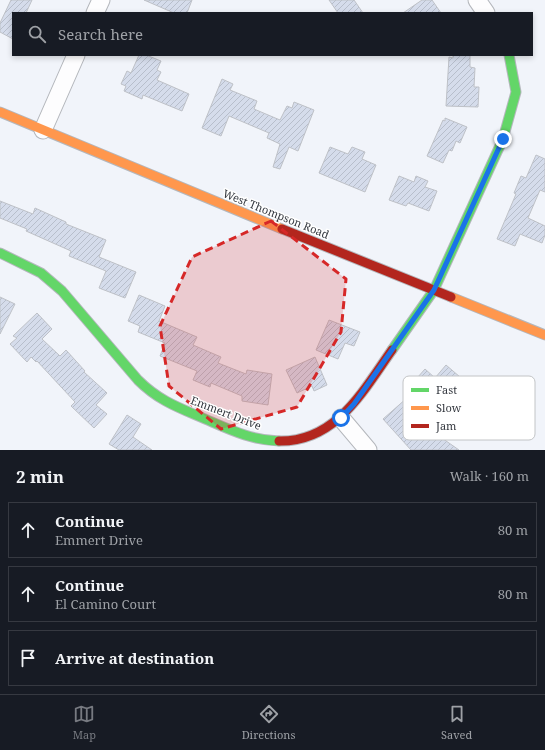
<!DOCTYPE html>
<html lang="en">
<head>
<meta charset="utf-8">
<style>
  :root { --surface:#171b24; --page:#20242c; --text:#f1f3f6; --muted:#9ea1a6; --line:#363941; --accent:#777a81 }
  body { margin:0; font-family:"Noto Serif",serif; background:var(--page); color:var(--text) }
  .stop { position:absolute; width:12px; height:12px; margin:-9px; border:3px solid #1a73e8; border-radius:50%; background:#fff }
  .stop.end { background:#1a73e8; border-color:#fff; box-shadow:0 1px 4px #0008 }
  .list { margin:0; padding:0; list-style:none }
  h2 { display:flex; justify-content:space-between; align-items:center; height:52px; margin:0; padding:0 16px; font-size:17px }
  h2 small { font-size:13px; font-weight:400; color:var(--muted) }
  .list li { display:grid; grid-template-columns:26px 1fr auto; gap:12px; align-items:center; box-sizing:border-box; height:56px; margin:0 8px 8px; padding:0 8px; border:1px solid var(--line); border-radius:0px }
  .list b { display:block; font-size:15px; white-space:nowrap }
  .list p { margin:0; font-size:13px; white-space:nowrap; color:var(--muted) }
  .list em { font-size:13px; font-style:normal; color:var(--muted) }
  .icon { flex:none; width:22px; height:22px; fill:none; stroke:currentColor; stroke-width:2; stroke-linecap:round; stroke-linejoin:round }
  .map { position:relative; flex:none; width:545px; height:450px; overflow:hidden }
  .search { position:absolute; background:var(--surface); box-shadow:0 2px 6px #0003; left:12px; right:12px; top:12px; height:44px; display:flex; align-items:center; gap:10px; box-sizing:border-box; padding:0 14px; border-radius:0px; color:var(--muted); font-size:15px }
  .sheet { height:244px; background:var(--surface) }
  nav { display:flex; justify-content:space-around; align-items:center; box-sizing:border-box; height:56px; border-top:1px solid var(--line); background:var(--surface); font-size:11px; color:var(--muted) }
  nav a { display:grid; justify-items:center; gap:2px }
  nav .on { color:var(--accent) }
  .map>svg:first-child { display:block }
  .building { fill:url(#building-hatch); stroke:#bec1c7 }
  .lines { fill:none; stroke-linecap:round; stroke-linejoin:round }
  .street-casing { stroke:#b4b7bc; stroke-width:19 }
  .fast-casing { stroke:#b4b7bc; stroke-width:11 }
  .slow-casing { stroke:#b4b7bc; stroke-width:11 }
  .jam-casing { stroke:#b4b7bc; stroke-width:11 }
  .street { stroke:#fdfdfe; stroke-width:17 }
  .fast { stroke:#63d668; stroke-width:9 }
  .slow { stroke:#ff974d; stroke-width:9 }
  .jam { stroke:#b3261e; stroke-width:9 }
  .route { stroke:#1a73e8; stroke-width:5 }
  .marked { fill:#d62828; fill-opacity:0.2; stroke:#d62828; stroke-width:3; stroke-dasharray:8 5; stroke-linejoin:round }
  .labels { text-anchor:middle; stroke-width:3; stroke-linejoin:round; paint-order:stroke }
  .street-label { font-size:11px; fill:#353940; stroke:#fff }
  .key { fill:#fff; stroke:#c2c4c6; stroke-width:1 }
  .key-label { font-size:11px; fill:#353940 }
</style>
</head>
<body>
<div class="map">
<svg width="545" height="450" viewBox="0 0 545 450">
  <defs>
    <pattern id="building-hatch" width="6" height="6" patternUnits="userSpaceOnUse"><rect width="6" height="6" fill="#d5dceb"/><path d="M-1 1l2-2M0 6l6-6M5 7l2-2" fill="none" stroke="#b7becb"/></pattern>
  </defs>
  <rect width="100%" height="100%" fill="#f1f4fa"/>
  <path class="building" d="M11 0H32L26 13H13V39L0 32V23Z
    M144 0H192L187 13H174Z
    M329 0H354L363 13H338Z
    M422 0H432L441 13H403Z
    M139 55H146L161 61 157 70 161 72 157 80 189 94 182 111 143 95 142 99 124 91 126 86 121 84 127 71 131 73Z
    M453 55H470V67L475 68 474 87H479L478 107 446 106 449 57 453 58Z
    M222 79 233 84 230 90 257 101 254 109 280 120 287 106 292 108 294 102 314 110 298 151 289 147 280 169 273 167 280 144 267 138 269 133 229 116 221 136 202 128Z
    M445 118 467 127 460 143 456 141 452 151 449 150 443 163 427 156 443 120 445 121Z
    M330 147 348 154 352 147 365 152 362 159 376 165 365 192 319 173Z
    M536 155 545 159V192L540 190 528 218 545 226V235L542 243 520 234 515 246 497 239 516 194 514 193 521 176 526 178Z
    M399 176 414 182 416 176 428 181 425 187 437 191 429 211 408 203 406 206 389 200Z
    M0 201 33 214 35 208 66 222V224L106 240 99 257 136 272 125 298 99 288 106 271 69 256 71 251 26 231 27 229 0 218Z
    M139 295 165 306 159 321 197 337 193 345 221 357 218 363 246 374 247 370 272 374 268 405 242 401V396L211 383 210 387 193 380 197 371 160 356 165 343 138 332 140 326 128 321Z
    M0 297 15 304 0 334Z
    M37 313 52 329 42 339 60 356 66 350 85 371 84 372 107 393 96 405 107 414 94 428 71 406 75 402 37 361 36 362 31 357 27 362 10 344 17 338 13 336Z
    M329 320 360 332 354 346 345 343 338 359 316 350Z
    M315 357 327 385 314 391 312 386 297 393 286 370Z
    M446 365 460 377 440 401 417 382V378L425 369 435 378Z
    M407 398 424 417 419 422 459 450H411L383 419Z
    M127 415 141 424 133 437 152 450H119L109 444Z"/>
  <g class="lines">
    <defs>
      <path id="street" d="M477 0 486 13
        M95 13 101 0
        M43 130 76 55
        M341 418 368 450"/>
      <path id="fast" d="M0 253 41 273 62 291 138 380C161 403 183 409 212 422 235 432 253 440 279 441
        M392 350 434 290 503 139 516 92 509 55"/>
      <path id="slow" d="M0 112 282 229
        M451 297 545 335"/>
      <path id="jam" d="M282 229 451 297
        M279 441C336 442 363 391 392 350"/>
    </defs>
    <use href="#street" class="street-casing"/>
    <use href="#fast" class="fast-casing"/>
    <use href="#slow" class="slow-casing"/>
    <use href="#jam" class="jam-casing"/>
    <use href="#street" class="street"/>
    <use href="#fast" class="fast"/>
    <use href="#slow" class="slow"/>
    <use href="#jam" class="jam"/>
  </g>
  <g class="lines">
    <path class="route" d="M341 418 354 404 434 290 503 139"/>
  </g>
  <path class="marked" d="M271 221 346 279 341 332 297 407 221 429 169 386 160 326 192 257Z"/>
  <g class="labels">
    <g class="street-label">
      <text transform="translate(276 214) rotate(22)" y="4">West Thompson Road</text>
      <text transform="translate(226 413) rotate(21)" y="4">Emmert Drive</text>
    </g>
  </g>
  <rect x="403" y="376" width="132" height="64" rx="6" class="key"/>
  <rect x="411" y="388" width="18" height="4" fill="#63d668"/>
  <rect x="411" y="406" width="18" height="4" fill="#ff974d"/>
  <rect x="411" y="424" width="18" height="4" fill="#b3261e"/>
  <g class="key-label">
    <text x="436" y="394">Fast</text>
    <text x="436" y="412">Slow</text>
    <text x="436" y="430">Jam</text>
  </g>
</svg>
<div class="stop" style="left:341px;top:418px"></div>
<div class="stop end" style="left:503px;top:139px"></div>
<div class="search"><svg class="icon" aria-label="search" viewBox="0 0 24 24"><circle cx="10" cy="10" r="6"/><path d="M15 15l6 6"/></svg>Search here</div>
</div>
<section class="sheet">
<h2>2 min<small>Walk · 160 m</small></h2>
<ul class="list">
<li><svg class="icon" aria-label="ahead" viewBox="0 0 24 24"><path d="M12 20V5M6 11l6-6 6 6"/></svg><div><b>Continue</b><p>Emmert Drive</p></div><em>80 m</em></li>
<li><svg class="icon" aria-label="ahead" viewBox="0 0 24 24"><path d="M12 20V5M6 11l6-6 6 6"/></svg><div><b>Continue</b><p>El Camino Court</p></div><em>80 m</em></li>
<li><svg class="icon" aria-label="arrive" viewBox="0 0 24 24"><path d="M6 21V4h12l-3 4 3 4H6"/></svg><div><b>Arrive at destination</b></div></li>
</ul>
</section>
<nav>
<a class="on"><svg class="icon" aria-label="map" viewBox="0 0 24 24"><path d="M3 6l6-2 6 2 6-2v14l-6 2-6-2-6 2zM9 4v14M15 6v14"/></svg>Map</a>
<a><svg class="icon" aria-label="directions" viewBox="0 0 24 24"><path d="M12 3l9 9-9 9-9-9zM9 14v-3h6M13 9l2 2-2 2"/></svg>Directions</a>
<a><svg class="icon" aria-label="saved" viewBox="0 0 24 24"><path d="M7 4h10v16l-5-4-5 4z"/></svg>Saved</a>
</nav>
</body>
</html>
